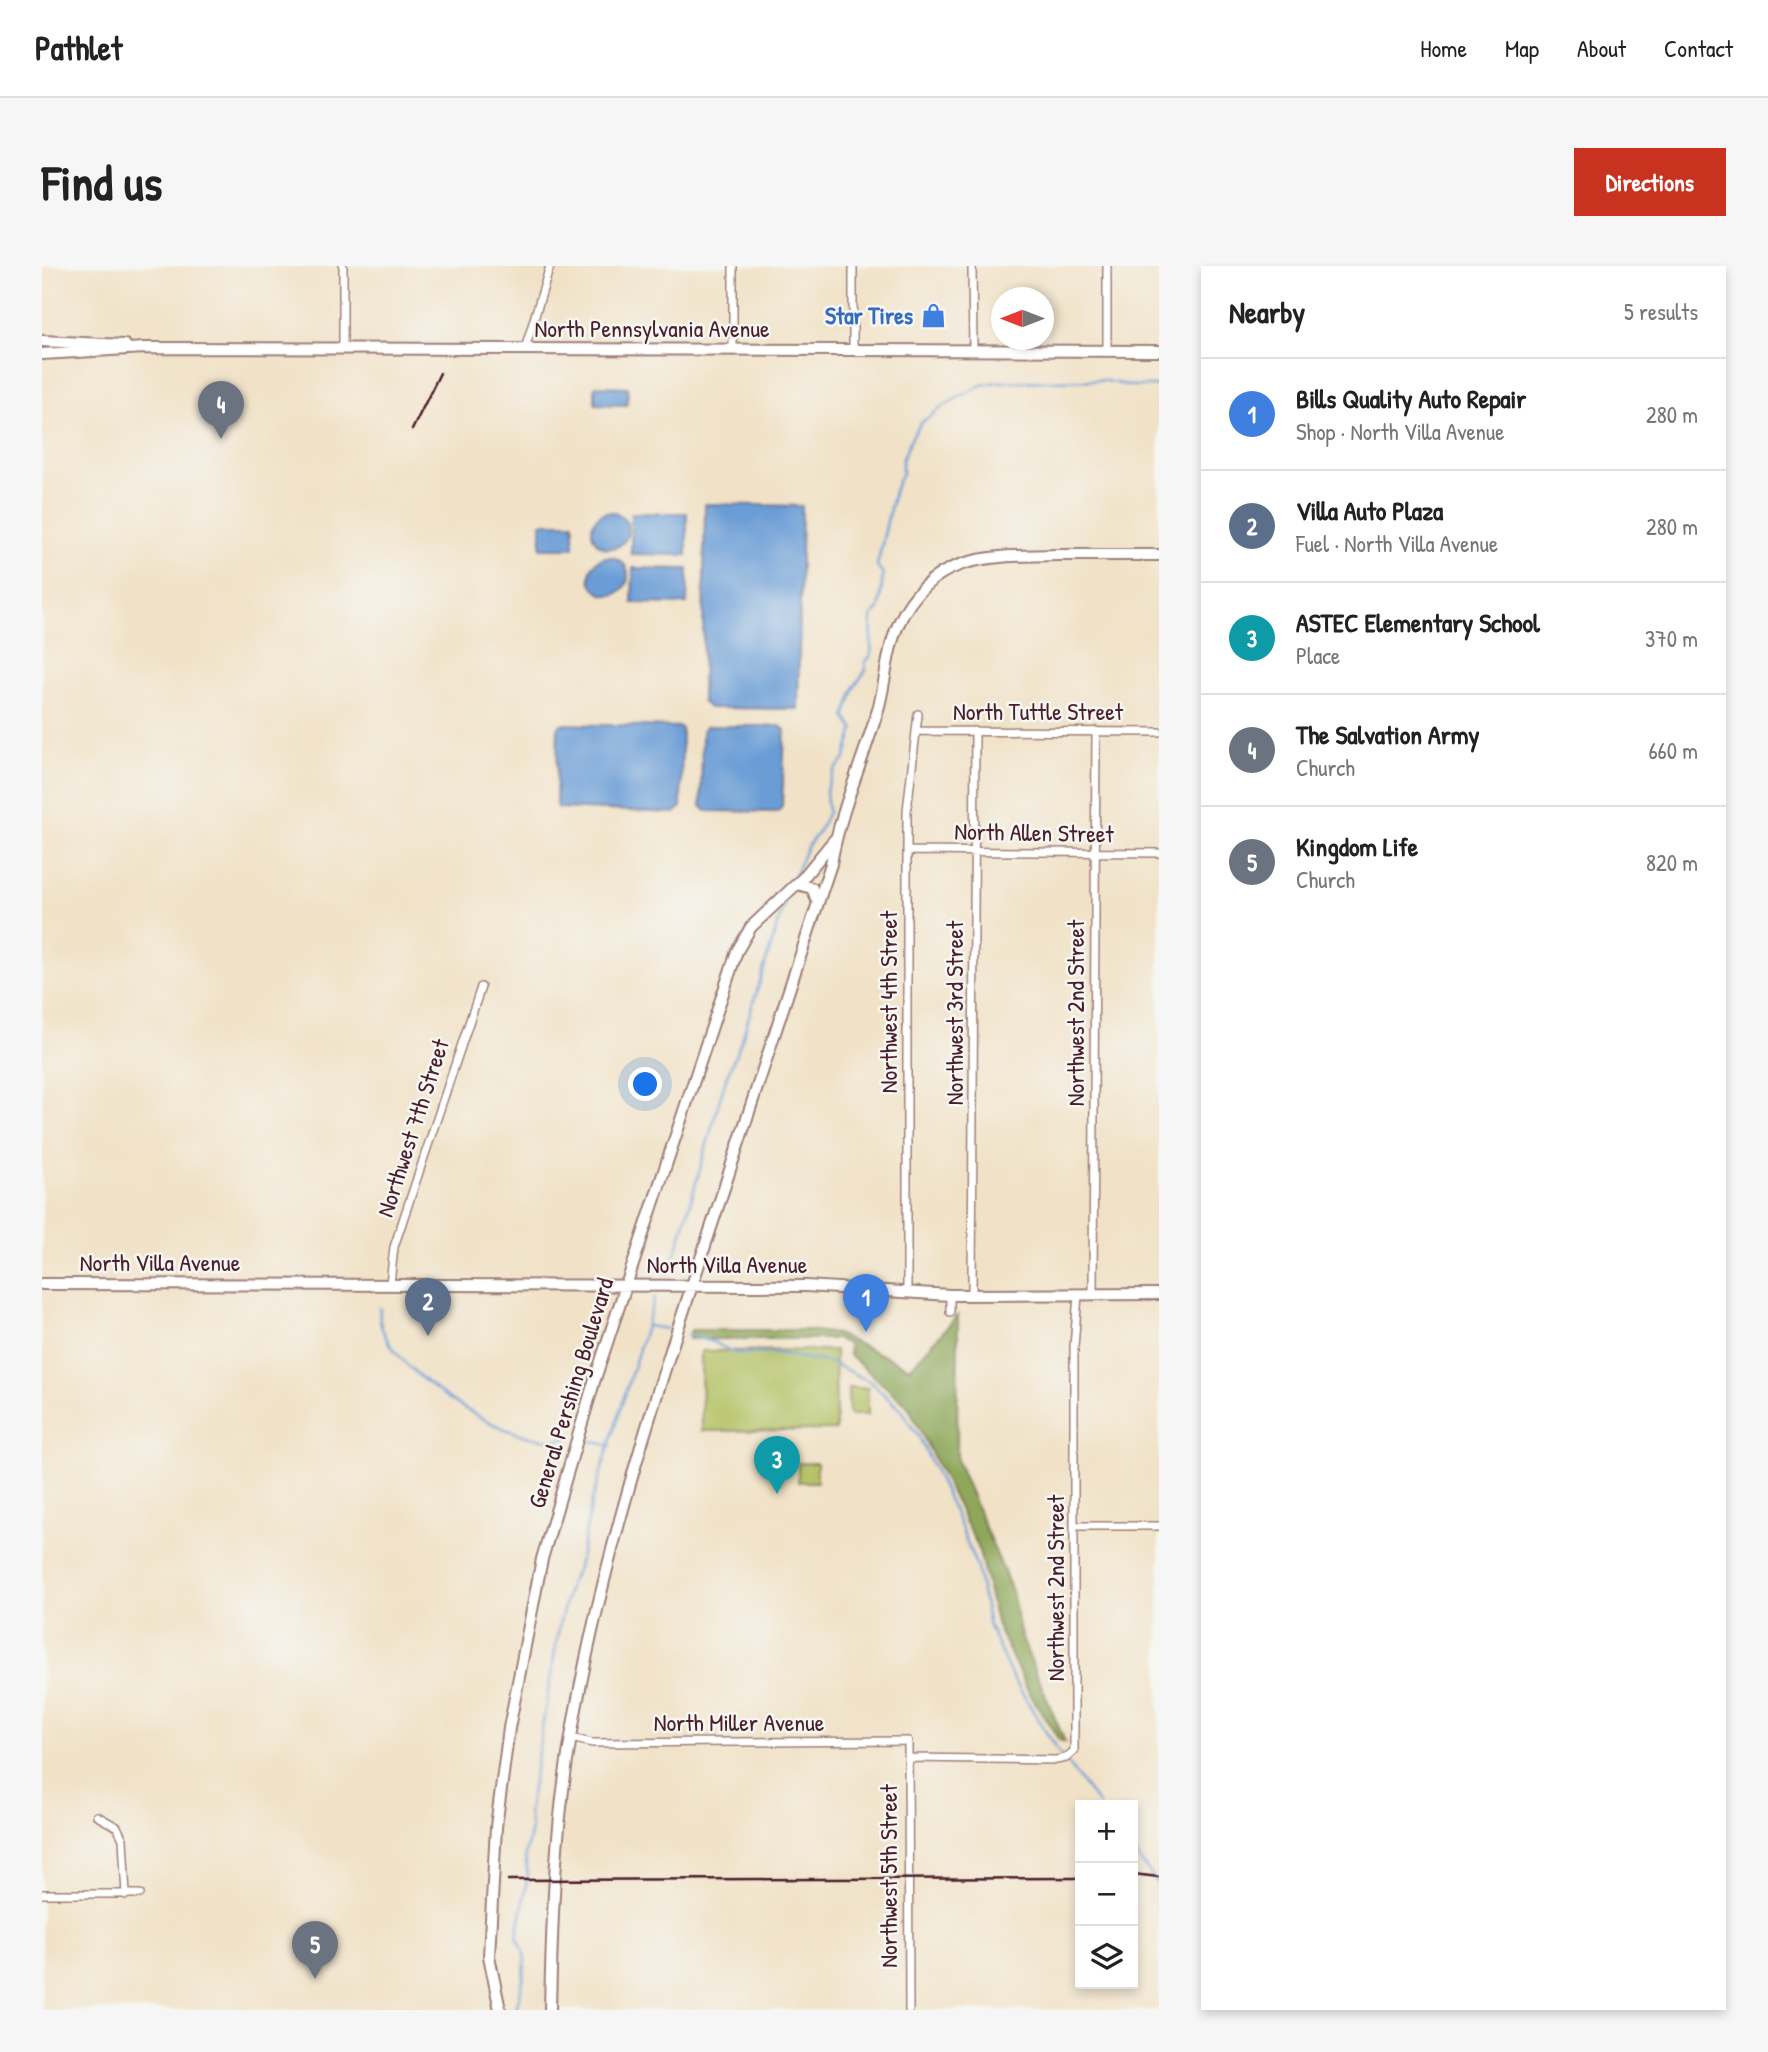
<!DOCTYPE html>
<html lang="en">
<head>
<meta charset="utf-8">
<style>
  :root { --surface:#fff; --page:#f6f6f6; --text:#222; --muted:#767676; --line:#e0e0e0; --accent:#c8321e }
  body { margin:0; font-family:"Patrick Hand",sans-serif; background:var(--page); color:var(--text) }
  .controls { position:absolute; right:21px; bottom:21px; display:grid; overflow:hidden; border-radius:0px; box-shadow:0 4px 10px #0003 }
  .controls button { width:63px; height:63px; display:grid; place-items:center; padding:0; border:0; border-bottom:2px solid var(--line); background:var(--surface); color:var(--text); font:35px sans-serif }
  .compass { position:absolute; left:949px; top:21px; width:63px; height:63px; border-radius:50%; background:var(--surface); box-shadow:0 4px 10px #0003; rotate:270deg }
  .you { position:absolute; left:604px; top:819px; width:24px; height:24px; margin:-18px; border:5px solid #fff; border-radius:50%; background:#1a73e8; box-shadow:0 0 0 10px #1a73e833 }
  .badge { display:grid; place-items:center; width:46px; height:46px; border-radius:50%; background:var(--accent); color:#fff; font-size:23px; font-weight:700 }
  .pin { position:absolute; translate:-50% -58px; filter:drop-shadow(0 2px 4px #0008) }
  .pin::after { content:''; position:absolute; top:37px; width:24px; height:21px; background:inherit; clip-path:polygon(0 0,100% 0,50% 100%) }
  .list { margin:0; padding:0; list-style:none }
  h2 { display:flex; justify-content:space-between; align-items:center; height:91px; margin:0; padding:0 28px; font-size:30px }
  h2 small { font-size:23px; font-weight:400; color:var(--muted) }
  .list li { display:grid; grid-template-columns:46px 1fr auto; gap:21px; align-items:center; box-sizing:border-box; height:112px; padding:0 28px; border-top:2px solid var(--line) }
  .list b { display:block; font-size:26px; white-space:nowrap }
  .list p { margin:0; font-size:23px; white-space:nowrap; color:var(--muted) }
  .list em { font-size:23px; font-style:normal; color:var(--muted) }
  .icon { flex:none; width:38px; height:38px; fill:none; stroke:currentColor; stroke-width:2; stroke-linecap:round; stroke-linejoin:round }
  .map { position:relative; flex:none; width:1117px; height:1744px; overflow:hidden; border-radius:0px }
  header { display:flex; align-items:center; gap:42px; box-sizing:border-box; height:98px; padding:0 35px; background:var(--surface); border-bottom:2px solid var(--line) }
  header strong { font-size:33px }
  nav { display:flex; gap:38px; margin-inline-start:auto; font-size:24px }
  .intro { display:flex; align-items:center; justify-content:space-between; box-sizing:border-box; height:168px; padding:0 42px }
  h1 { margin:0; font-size:49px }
  .button { padding:18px 32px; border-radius:0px; background:var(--accent); color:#fff; font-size:24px; font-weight:700 }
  main { display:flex; gap:42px; padding:0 42px }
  aside { flex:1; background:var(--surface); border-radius:0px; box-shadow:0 4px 10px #0003 }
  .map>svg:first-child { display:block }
  .green { fill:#b3c164; stroke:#7e7048; stroke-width:2 }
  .forest { fill:#8ea75a; stroke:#6c6342; stroke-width:2 }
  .water { fill:#6b9dd6; stroke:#5a5e80; stroke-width:2 }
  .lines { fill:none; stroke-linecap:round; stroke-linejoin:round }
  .stream { stroke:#6b9dd6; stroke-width:2.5 }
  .street-casing { stroke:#9e8079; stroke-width:10 }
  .secondary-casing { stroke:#9e8079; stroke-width:14 }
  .street { stroke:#fff; stroke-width:7 }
  .secondary { stroke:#fff; stroke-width:10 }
  .rail { stroke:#4a1f2b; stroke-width:2.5 }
  .labels { text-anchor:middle; stroke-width:5; stroke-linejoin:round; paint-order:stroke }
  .shop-label { font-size:24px; font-weight:bold; fill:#366cbe; stroke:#f6f6f2; text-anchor:end }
  .street-label { font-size:24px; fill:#4a1f2b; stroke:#f6f6f2 }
</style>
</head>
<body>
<header>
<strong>Pathlet</strong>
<nav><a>Home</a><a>Map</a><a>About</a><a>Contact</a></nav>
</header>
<div class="intro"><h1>Find us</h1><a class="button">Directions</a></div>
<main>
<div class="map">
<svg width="1117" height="1744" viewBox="0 0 1117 1744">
  <rect width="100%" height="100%" fill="#f6f6f2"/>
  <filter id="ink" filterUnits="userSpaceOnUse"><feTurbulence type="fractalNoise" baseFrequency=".0143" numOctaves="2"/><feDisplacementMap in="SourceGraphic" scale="14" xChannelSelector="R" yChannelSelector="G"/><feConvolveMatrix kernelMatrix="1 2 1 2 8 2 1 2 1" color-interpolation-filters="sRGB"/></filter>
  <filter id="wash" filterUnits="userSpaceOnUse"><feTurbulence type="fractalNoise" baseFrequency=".00686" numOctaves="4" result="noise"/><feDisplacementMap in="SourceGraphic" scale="28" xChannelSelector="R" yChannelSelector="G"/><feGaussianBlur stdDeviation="1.57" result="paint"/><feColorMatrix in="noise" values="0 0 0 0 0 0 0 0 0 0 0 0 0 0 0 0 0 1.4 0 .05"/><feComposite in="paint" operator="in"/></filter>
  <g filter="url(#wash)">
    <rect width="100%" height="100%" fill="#f1e2c7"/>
    <path class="green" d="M793 1084 794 1164 660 1165 659 1085Z
      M806 1122H826V1149H807Z
      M756 1197H775V1216H756Z"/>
    <path class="forest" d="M916 1049 915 1195 970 1325 979 1371 1023 1476 1017 1474 985 1423 955 1360 936 1281 866 1140 807 1089 806 1078 795 1073H647L649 1064H764L795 1068 868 1102Z"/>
    <path class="water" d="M553 120 586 121 585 139 553 138Z
      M663 238 760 240 756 443 667 442 660 435Z
      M550 264a18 18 0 1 1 36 0a18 18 0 1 1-36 0Z
      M589 247H645V289L589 288Z
      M499 257H532V282H499Z
      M548 310a19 19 0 1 1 38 0a19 19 0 1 1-38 0Z
      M591 302 646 303 645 338 590 337Z
      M519 458 638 461 640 463 639 541 633 547 517 542 514 538 516 463Z
      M664 460H738L743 464 740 541 735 546 664 545 659 540 660 465Z"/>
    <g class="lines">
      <path class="stream" d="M750 615 765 581 777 565 786 546 784 524 793 504 803 493 812 463 803 451 813 420 824 404 823 396 829 390 830 350 837 343 841 309 835 300 852 225 860 207V194L871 169 879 157 906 137 940 119 954 116 1059 114 1089 120H1117
        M625 1008 636 980 684 812 700 773 743 635
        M338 1042C338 1047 337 1054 339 1059 352 1109 478 1190 528 1171
        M606 1060 625 1063
        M645 1069 672 1076 692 1087 739 1088 790 1097 829 1116 859 1144 877 1171 917 1256 935 1302 947 1360 969 1409 1015 1484 1057 1539
        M543 1173 569 1180
        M1091 1585 1117 1619
        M474 1743C480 1720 490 1692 475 1671L486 1609 483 1590 489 1563 486 1546 518 1356 528 1317 536 1302 550 1235 613 1031"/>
    </g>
  </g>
  <g filter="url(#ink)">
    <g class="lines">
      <defs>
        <path id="street" d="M301 0V82
          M811 0V84
          M930 0 931 85
          M1065 0V85
          M483 83 508 0
          M691 84V0
          M876 465 1117 466
          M866 585 1117 587
          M348 1018 352 981 439 721
          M865 1025V545L876 448
          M930 1029 933 465
          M1051 1029 1054 465
          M908 1046V1029
          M1034 1260H1117
          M529 1472 550 1477 866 1475 867 1744
          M866 1492 1014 1494 1024 1492 1032 1485V1081L1036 1029
          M55 1550 75 1561 81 1573 84 1629
          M0 1628H98"/>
        <path id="secondary" d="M0 75 83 79
          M0 88 103 82 1117 85
          M755 618 770 622 776 637
          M0 1018 764 1020 908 1029 1117 1028
          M458 1744 447 1690 454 1561 467 1462 500 1293 552 1116 695 685 709 661 761 612 792 574
          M508 1744C510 1652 513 1561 529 1471 558 1300 611 1136 666 971 707 847 747 722 789 598 798 544 822 493 837 440 844 413 845 383 857 357 889 287 949 290 1016 289 1049 289 1083 289 1117 289"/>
      </defs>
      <use href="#street" class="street-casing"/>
      <use href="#secondary" class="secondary-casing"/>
      <use href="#street" class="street"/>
      <use href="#secondary" class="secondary"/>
      <path class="rail" d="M370 164 398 107
        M1091 1608 1117 1611
        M466 1614 1038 1612"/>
    </g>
  </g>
  <defs>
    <symbol id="shop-bare" viewBox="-9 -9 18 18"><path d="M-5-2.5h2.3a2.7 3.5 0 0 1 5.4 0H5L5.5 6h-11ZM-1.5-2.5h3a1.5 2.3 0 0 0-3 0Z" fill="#3f7fe0" stroke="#f6f6f2" stroke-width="2.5" paint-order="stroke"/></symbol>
  </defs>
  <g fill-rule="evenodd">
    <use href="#shop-bare" x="874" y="32" width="35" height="35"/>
  </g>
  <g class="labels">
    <g class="shop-label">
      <text x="871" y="58">Star Tires</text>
    </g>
    <g class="street-label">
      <text x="610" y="71">North Pennsylvania Avenue</text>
      <text x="996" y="454">North Tuttle Street</text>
      <text transform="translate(992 567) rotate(1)" y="8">North Allen Street</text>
      <text transform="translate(847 736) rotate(-90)" y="8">Northwest 4th Street</text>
      <text transform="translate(913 747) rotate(-90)" y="8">Northwest 3rd Street</text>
      <text transform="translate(1034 747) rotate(-90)" y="8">Northwest 2nd Street</text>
      <text transform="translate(371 862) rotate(-72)" y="8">Northwest 7th Street</text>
      <text x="118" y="1005">North Villa Avenue</text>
      <text x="685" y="1007">North Villa Avenue</text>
      <text transform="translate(529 1127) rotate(-73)" y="8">General Pershing Boulevard</text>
      <text transform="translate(1014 1322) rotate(-90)" y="8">Northwest 2nd Street</text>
      <text x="697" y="1465">North Miller Avenue</text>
      <text transform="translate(847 1610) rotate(-90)" y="8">Northwest 5th Street</text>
    </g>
  </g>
</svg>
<div class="controls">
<button>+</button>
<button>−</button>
<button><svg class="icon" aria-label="layers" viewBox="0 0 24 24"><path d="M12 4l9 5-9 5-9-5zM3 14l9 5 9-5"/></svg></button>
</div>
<svg class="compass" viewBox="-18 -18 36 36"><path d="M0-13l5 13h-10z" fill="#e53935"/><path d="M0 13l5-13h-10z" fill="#767676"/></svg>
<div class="you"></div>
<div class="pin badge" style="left:824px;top:1066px;background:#3f7fe0">1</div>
<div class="pin badge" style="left:386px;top:1070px;background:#5c6f8a">2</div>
<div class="pin badge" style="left:735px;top:1228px;background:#0f9aa8">3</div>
<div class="pin badge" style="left:179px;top:173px;background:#6b7280">4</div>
<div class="pin badge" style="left:273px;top:1713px;background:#6b7280">5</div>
</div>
<aside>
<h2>Nearby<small>5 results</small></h2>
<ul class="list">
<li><span class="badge" style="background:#3f7fe0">1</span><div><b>Bills Quality Auto Repair</b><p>Shop · North Villa Avenue</p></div><em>280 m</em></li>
<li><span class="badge" style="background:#5c6f8a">2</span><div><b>Villa Auto Plaza</b><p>Fuel · North Villa Avenue</p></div><em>280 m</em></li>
<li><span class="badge" style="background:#0f9aa8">3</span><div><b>ASTEC Elementary School</b><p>Place</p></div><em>370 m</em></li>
<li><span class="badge" style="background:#6b7280">4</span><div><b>The Salvation Army</b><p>Church</p></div><em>660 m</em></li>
<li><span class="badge" style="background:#6b7280">5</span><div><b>Kingdom Life</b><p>Church</p></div><em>820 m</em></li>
</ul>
</aside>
</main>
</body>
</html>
